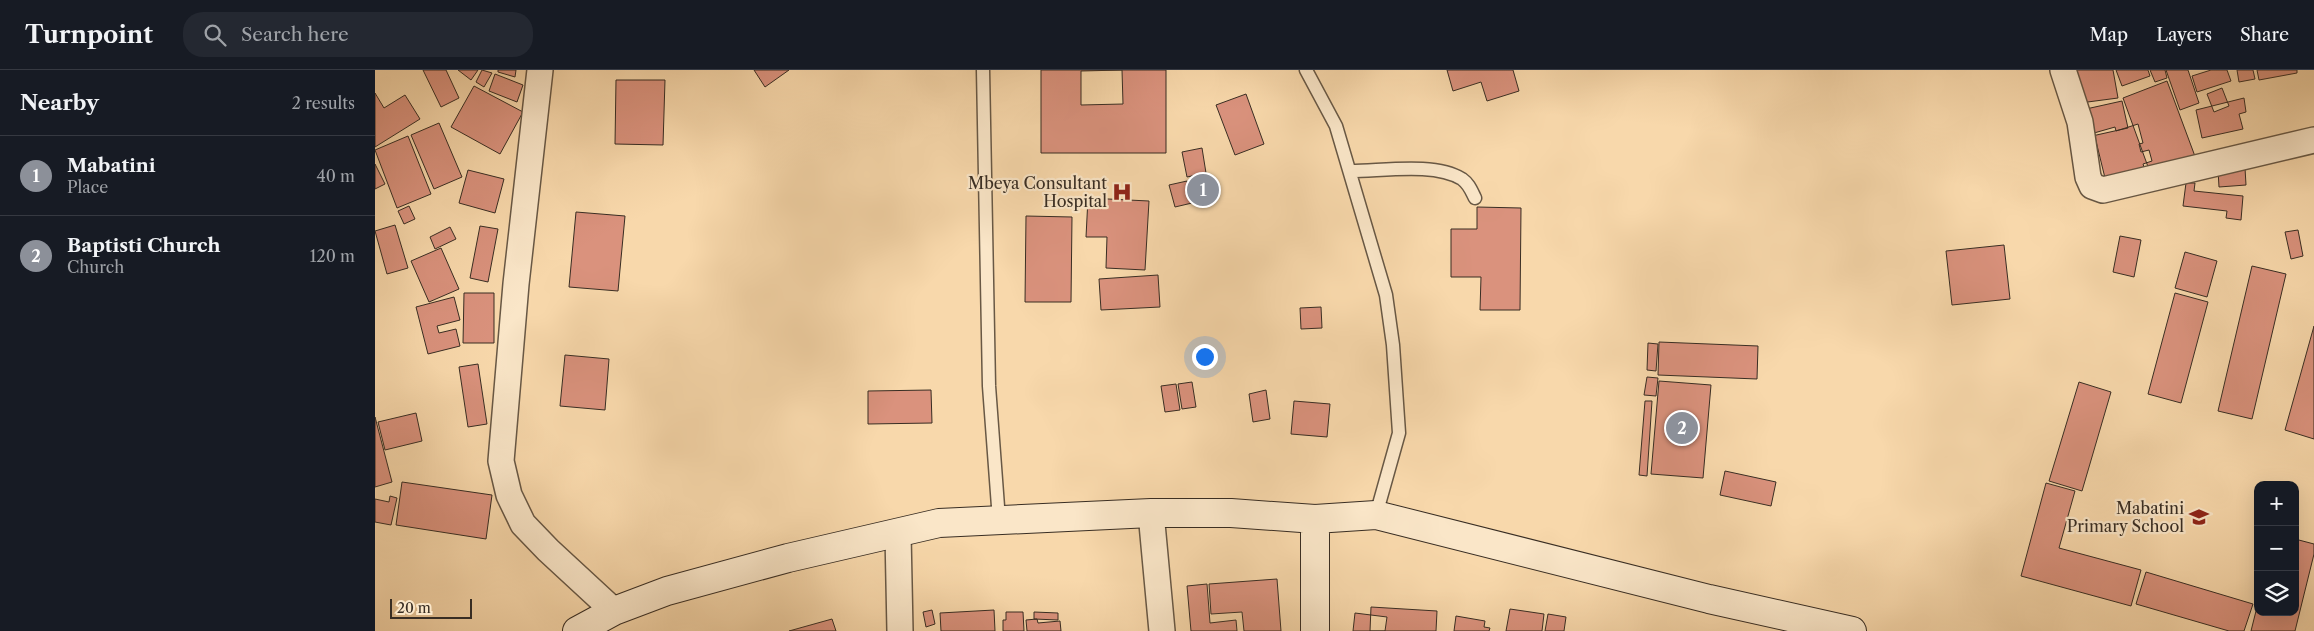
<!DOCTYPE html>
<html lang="en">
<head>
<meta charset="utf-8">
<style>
  :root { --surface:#171b24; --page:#242831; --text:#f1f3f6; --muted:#9ea1a6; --line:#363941; --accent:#8c9099 }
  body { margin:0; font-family:"Libre Caslon Text",serif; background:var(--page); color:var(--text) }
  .controls { position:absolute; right:15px; bottom:15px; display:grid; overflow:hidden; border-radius:10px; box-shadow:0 5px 20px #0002 }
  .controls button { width:45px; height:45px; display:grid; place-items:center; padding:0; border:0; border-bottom:1px solid var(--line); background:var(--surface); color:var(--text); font:25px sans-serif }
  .scale { position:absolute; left:15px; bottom:12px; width:82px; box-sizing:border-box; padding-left:5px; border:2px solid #382d23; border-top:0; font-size:14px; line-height:18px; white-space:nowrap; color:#382d23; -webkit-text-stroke:4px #fae6c8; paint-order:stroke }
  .you { position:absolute; left:829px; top:286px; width:18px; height:18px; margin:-12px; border:4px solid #fff; border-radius:50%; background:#1a73e8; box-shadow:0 0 0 8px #1a73e833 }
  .badge { display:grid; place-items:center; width:32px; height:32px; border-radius:50%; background:var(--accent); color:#fff; font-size:16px; font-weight:700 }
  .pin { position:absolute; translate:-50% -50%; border:2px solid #fff; box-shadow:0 1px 5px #0006 }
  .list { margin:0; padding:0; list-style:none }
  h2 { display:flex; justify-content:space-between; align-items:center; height:65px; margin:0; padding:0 20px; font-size:21px }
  h2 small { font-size:16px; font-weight:400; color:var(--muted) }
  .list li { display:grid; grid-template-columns:32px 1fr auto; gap:15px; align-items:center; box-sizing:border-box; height:80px; padding:0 20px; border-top:1px solid var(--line) }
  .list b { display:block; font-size:19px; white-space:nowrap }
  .list p { margin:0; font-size:16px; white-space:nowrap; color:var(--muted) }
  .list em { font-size:16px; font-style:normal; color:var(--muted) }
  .icon { flex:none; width:28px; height:28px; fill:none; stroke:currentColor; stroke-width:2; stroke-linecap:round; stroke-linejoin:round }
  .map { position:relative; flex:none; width:1939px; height:561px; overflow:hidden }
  header { display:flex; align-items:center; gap:30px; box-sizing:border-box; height:70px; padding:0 25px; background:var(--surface); border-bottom:1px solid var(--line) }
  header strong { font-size:24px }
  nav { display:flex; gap:28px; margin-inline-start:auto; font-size:18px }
  .search { width:350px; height:45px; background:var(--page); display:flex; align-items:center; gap:12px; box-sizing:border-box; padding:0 18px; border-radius:20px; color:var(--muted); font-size:19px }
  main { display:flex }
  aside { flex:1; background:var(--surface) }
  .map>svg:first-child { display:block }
  .building { fill:#da927d; stroke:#382d23; fill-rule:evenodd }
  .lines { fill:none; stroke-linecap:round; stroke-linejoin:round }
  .lane-casing { stroke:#685845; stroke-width:15 }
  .street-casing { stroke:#685845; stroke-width:28 }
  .secondary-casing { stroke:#382d23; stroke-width:30 }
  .lane { stroke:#fae6c8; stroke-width:12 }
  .street { stroke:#fae6c8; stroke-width:25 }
  .secondary { stroke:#fae6c8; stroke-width:28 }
  .labels { text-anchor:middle; stroke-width:4.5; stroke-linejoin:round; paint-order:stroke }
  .poi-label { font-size:16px; fill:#382d23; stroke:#fae6c8; text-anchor:end }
</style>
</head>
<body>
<header>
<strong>Turnpoint</strong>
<div class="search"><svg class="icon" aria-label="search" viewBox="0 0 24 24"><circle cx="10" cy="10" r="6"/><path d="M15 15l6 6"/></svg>Search here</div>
<nav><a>Map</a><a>Layers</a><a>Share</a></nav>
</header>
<main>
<aside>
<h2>Nearby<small>2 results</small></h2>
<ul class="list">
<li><span class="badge">1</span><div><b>Mabatini</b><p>Place</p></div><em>40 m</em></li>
<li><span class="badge">2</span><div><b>Baptisti Church</b><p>Church</p></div><em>120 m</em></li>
</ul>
</aside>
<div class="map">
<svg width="1939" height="561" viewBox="0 0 1939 561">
  <rect width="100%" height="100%" fill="#f8d8ab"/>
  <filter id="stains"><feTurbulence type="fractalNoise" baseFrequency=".004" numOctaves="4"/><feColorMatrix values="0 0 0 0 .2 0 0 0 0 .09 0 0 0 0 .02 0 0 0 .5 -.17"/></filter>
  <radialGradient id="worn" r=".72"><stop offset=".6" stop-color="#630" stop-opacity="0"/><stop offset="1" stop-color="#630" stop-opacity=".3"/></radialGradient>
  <path class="building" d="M48 0H71L84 28 66 37Z
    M83 0H103L96 10Z
    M107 0 117 3 109 17 101 12Z
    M123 0H141L140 7 123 2Z
    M379 0H414L390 17Z
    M666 0H791V83H666ZM747 0 748 34 706 35V1Z
    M1072 0H1138L1144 21 1112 31 1106 12 1078 21Z
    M1699 0H1738L1743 28 1705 33Z
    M1741 0H1773L1775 6 1747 16Z
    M1775 0H1790L1792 8 1780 12Z
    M1791 0H1813L1824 33 1805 40Z
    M1836 0H1852L1856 11 1822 22 1817 6Z
    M1862 0H1878L1880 9 1864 12Z
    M1882 0H1922V3L1884 10Z
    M120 4 148 15 142 32 114 21Z
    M241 10H290L288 75 240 74Z
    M1792 11 1821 89 1776 105 1748 28Z
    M99 16 148 42 125 84 76 57Z
    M1847 18 1854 36 1839 42 1832 24Z
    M0 23 9 38 30 25 45 49 0 77Z
    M871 24 889 74 860 85 841 35Z
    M1869 28 1871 42 1864 44 1868 59 1827 68 1821 40Z
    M1747 31 1753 58 1717 66 1711 39Z
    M64 53 87 107 59 119 36 65Z
    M1763 54 1768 73 1764 74 1766 82 1774 80 1777 91 1768 94 1769 97 1730 108 1719 63 1740 57 1741 61Z
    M33 66 56 124 22 138 0 80Z
    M827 78 831 103 812 107 807 82Z
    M0 94 10 114 0 119Z
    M1870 98 1871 115 1844 117 1843 100Z
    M93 100 129 109 120 143 84 133Z
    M838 109 840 130 817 132 815 111Z
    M812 111 817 133 800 137 794 115Z
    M1811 113H1820L1819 121 1868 126 1866 150 1851 148 1852 141 1808 136Z
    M713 128 774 131 770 200 731 198 732 167H711Z
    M34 136 40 149 29 154 23 141Z
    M1102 137 1146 138 1145 240H1105L1106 207H1076V159H1102Z
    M201 142 250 146 243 221 194 217Z
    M651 146 697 147 696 232H650Z
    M20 155 33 198 12 204 0 161Z
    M105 156 123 159 113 212 95 208Z
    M75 157 81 169 60 179 55 167Z
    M1923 160 1928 186 1916 189 1910 162Z
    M1745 166 1766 170 1759 207 1738 202Z
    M1629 175 1635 229 1577 235 1571 181Z
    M66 178 84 219 54 232 36 191Z
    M1810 182 1842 191 1832 227 1800 218Z
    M1877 196 1911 204 1877 349 1843 341Z
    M783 205 785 237 726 240 724 209Z
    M89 223H119V273H88Z
    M1800 223 1833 232 1806 333 1773 324Z
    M79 227 85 250 62 256 64 263 81 259 85 276 53 284 41 237Z
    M946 237 947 258 926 259 925 238Z
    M1939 256V369L1910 360Z
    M1284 272 1383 276 1382 309 1283 305Z
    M1273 273 1283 274 1281 301 1272 300Z
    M190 285 234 289 230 340 185 336Z
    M103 294 112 354 93 357 84 297Z
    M1272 307 1283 308 1281 326 1269 325Z
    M1284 311 1336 315 1328 408 1276 404Z
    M817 312 821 337 807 339 803 314Z
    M1704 312 1736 322 1707 421 1674 411Z
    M801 314 805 340 790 342 786 316Z
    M556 320 557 353 493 354V321Z
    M891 320 895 349 878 352 874 324Z
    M919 331 955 334 952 367 916 364Z
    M1270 331H1277L1272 406 1264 405Z
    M41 343 47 371 10 380 3 352Z
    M0 347 17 412 0 417Z
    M1350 401 1401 412 1396 436 1345 425Z
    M27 412 117 425 111 469 21 455Z
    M1671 413 1700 421 1684 478 1766 500 1756 536 1646 506Z
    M15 426 22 428 16 455 0 452V429L14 432Z
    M1920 469 1939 474V484L1920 561H1876L1883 533V542H1920Z
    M1771 502 1878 534 1869 561H1854L1761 534Z
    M902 509 906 561H869L867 542 836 544 834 514Z
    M832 514 835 553 861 550 862 561H816L812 516Z
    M996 537 1062 541 1061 561H995Z
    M1135 539 1169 544 1167 561H1131Z
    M557 540 560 554 551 557 548 542Z
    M619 540 620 561H566L565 543Z
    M631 542H648L649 561H628V550H631Z
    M659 542 683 543V550L659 549Z
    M980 543 1012 547 1010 561H978Z
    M1173 544 1191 547 1189 561H1170Z
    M1081 546 1110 551 1109 557 1115 558 1114 561H1079Z
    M457 549 461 561H414Z
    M662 549 663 553 685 551 686 561H652L651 550Z"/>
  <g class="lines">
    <defs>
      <path id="lane" d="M608 0 614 316 624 450
        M931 0 961 56 1011 225 1018 275 1024 363 1001 445
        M976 101C1007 101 1060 92 1087 109 1094 114 1096 120 1100 128"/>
      <path id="street" d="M165 0 141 214 126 391 134 425 148 454 173 480 239 541
        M1688 0 1705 52 1713 107 1717 116 1728 120 1939 70
        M776 443 787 561
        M523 464 525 561"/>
      <path id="secondary" d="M940 449V561
        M202 561 239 541 292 521 413 488 564 453 776 443H856L940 449 1001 445 1334 529 1477 561"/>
    </defs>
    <use href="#lane" class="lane-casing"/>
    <use href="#street" class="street-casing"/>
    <use href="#secondary" class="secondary-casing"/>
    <use href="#lane" class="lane"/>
    <use href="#street" class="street"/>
    <use href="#secondary" class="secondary"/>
  </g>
  <defs>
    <symbol id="hospital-bare" viewBox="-9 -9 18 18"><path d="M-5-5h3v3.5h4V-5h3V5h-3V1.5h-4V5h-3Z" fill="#8f2418" stroke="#fae6c8" stroke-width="2.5" paint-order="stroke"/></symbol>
    <symbol id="school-bare" viewBox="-9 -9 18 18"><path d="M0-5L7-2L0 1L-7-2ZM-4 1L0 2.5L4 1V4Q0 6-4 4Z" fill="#8f2418" stroke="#fae6c8" stroke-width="2.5" paint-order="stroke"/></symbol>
  </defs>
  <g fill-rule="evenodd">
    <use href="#hospital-bare" x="733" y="108" width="28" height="28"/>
    <use href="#school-bare" x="1810" y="433" width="28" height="28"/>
  </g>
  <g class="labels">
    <g class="poi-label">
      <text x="732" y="119">Mbeya Consultant<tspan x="732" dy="18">Hospital</tspan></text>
      <text x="1809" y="444">Mabatini<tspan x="1809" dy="18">Primary School</tspan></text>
    </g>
  </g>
  <rect width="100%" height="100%" filter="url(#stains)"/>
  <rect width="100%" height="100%" fill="url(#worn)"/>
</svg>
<div class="controls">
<button>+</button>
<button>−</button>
<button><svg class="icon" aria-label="layers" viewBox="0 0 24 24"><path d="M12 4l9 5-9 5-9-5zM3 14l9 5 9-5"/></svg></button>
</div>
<div class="scale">20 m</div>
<div class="you"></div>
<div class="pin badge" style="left:828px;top:120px">1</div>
<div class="pin badge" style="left:1307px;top:358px">2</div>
</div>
</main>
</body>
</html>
